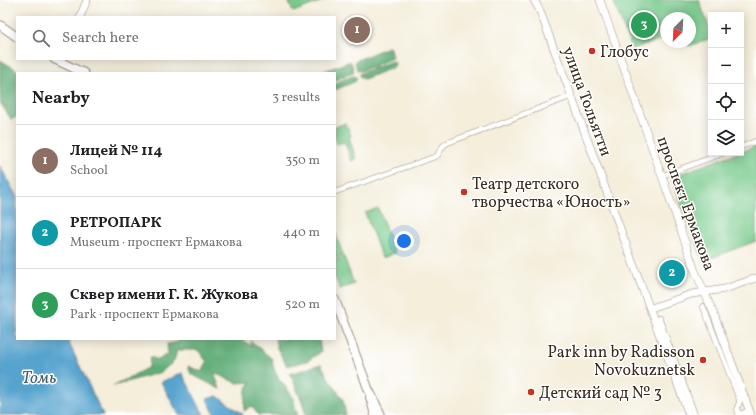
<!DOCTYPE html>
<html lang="en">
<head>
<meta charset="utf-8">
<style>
  :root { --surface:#fff; --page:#f6f6f6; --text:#202124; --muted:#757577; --line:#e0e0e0; --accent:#111827 }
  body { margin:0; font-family:Vollkorn,serif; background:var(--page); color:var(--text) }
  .controls { position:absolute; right:12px; top:12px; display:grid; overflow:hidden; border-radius:0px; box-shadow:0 2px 10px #0003 }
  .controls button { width:36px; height:36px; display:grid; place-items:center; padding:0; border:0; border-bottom:1px solid var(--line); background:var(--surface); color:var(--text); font:20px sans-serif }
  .compass { position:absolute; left:660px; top:12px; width:36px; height:36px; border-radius:50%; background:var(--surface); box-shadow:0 2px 10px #0003; rotate:204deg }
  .you { position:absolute; left:404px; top:241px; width:14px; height:14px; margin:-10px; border:3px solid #fff; border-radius:50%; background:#1a73e8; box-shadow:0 0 0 6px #1a73e833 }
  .badge { display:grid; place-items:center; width:26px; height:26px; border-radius:50%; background:var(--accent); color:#fff; font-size:13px; font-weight:700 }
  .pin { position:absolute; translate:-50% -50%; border:2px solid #fff; box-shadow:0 1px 4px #0006 }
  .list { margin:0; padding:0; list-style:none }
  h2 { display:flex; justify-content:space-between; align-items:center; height:52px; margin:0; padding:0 16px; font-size:17px }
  h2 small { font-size:13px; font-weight:400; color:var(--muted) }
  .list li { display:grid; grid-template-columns:26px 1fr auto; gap:12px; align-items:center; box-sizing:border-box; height:72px; padding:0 16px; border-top:1px solid var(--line) }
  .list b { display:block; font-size:15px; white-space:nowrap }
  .list p { margin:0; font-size:13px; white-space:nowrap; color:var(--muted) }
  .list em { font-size:13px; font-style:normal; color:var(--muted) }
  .icon { flex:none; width:22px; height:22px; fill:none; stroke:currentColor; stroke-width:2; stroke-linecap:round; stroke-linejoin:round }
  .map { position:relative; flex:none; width:756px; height:415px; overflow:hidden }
  .search { position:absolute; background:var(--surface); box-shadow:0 2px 10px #0003; left:16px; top:16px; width:320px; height:44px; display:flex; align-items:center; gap:10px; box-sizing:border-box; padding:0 14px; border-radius:0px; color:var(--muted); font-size:15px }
  .panel { position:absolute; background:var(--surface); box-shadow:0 2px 10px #0003; left:16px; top:72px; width:320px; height:268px; border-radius:0px }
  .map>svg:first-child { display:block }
  .green { fill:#79ca8c; stroke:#5a7a55 }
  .forest { fill:#62ae78; stroke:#4e6c4b }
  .water { fill:#54a3ce; stroke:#486676 }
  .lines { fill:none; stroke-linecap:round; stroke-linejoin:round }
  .street-casing { stroke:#988c7c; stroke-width:6 }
  .secondary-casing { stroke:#988c7c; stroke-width:8 }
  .primary-casing { stroke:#988c7c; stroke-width:10 }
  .street { stroke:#fff; stroke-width:5 }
  .secondary { stroke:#fff; stroke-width:7 }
  .primary { stroke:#fff; stroke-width:8 }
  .poi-dot { fill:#c8321e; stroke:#fff; stroke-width:1.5 }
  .labels { text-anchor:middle; stroke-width:3; stroke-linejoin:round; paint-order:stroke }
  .poi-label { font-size:16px; fill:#3b2a1e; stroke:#fff; text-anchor:start }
  .street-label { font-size:16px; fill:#3b2a1e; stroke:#fff }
  .water-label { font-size:17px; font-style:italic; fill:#46606d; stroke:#fff }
</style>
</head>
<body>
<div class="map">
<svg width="756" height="415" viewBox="0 0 756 415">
  <rect width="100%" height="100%" fill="#fff"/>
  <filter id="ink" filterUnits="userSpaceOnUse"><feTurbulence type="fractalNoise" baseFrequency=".025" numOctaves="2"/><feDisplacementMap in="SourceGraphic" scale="8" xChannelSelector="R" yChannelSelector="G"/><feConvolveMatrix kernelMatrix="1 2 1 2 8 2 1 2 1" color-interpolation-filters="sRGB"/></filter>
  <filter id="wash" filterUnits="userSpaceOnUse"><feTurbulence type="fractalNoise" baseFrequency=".012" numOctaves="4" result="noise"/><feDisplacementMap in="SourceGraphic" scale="16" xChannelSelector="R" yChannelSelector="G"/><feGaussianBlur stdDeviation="0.9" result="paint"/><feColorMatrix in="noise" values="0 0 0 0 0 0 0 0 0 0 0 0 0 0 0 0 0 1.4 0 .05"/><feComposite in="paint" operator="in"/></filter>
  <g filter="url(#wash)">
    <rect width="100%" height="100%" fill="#f4eedb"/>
    <path class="green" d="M288 0H325L293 12Z
      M613 0H699L711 33V38L689 46 687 42H690V18H666V38L632 49Z
      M346 123 351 136 349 137 356 159 351 161 345 142 337 144 335 139V127Z
      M756 146V241L703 261 671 177 737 153H741V152Z
      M378 208 395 253 382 258 365 213Z
      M335 232 343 255 335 258Z
      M344 257 354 284 340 289 335 277V260Z"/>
    <path class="forest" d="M388 47 390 48 392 58 361 71 357 70 355 61Z
      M0 60 22 73H17V117L11 119 1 104 0 94Z
      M392 61 395 63 394 67 364 79 360 77 359 74 361 73Z
      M348 62H351L354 71 352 73 335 80V73H319Z
      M353 76 356 77V81L335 90V83Z
      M177 339H241L251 346V341L272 359C274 377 282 381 291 394 295 400 294 409 298 415H258L252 406 244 411 246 389 251 382 237 383 214 373 220 389 191 374 188 366 202 372 207 362 198 350H177L174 361 161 372 113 386 149 367 150 357 159 360 168 353 167 344 179 342Z
      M275 339H319L321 352 307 361 287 366 277 348Z
      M321 364 329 379 343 399 346 415H306L302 401 290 374Z"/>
    <path class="water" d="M0 166 17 197V339H67L103 415H0Z
      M182 373 204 415H179L161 382Z
      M217 396 243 414V415H215L207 399Z"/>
  </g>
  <g filter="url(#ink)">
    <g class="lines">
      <defs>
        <path id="street" d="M741 147 756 141
          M661 176 724 153
          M335 192 437 156 443 146 447 143 572 96
          M703 306 740 401 737 408 739 415
          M659 318 695 415"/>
        <path id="secondary" d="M534 0 540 11 689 415
          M600 0 684 239 695 271 714 314 751 415
          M80 17 87 0
          M651 308 692 294 725 289 756 278
          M740 415 749 412"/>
        <path id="primary" d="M0 25 17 37
          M54 59 84 73
          M335 300 368 388 381 415
          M370 397 375 415"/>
      </defs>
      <use href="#street" class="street-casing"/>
      <use href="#secondary" class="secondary-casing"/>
      <use href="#primary" class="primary-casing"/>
      <use href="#street" class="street"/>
      <use href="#secondary" class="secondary"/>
      <use href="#primary" class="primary"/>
    </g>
  </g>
  <g class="poi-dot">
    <circle cx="592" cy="51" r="4"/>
    <circle cx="464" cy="192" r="4"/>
    <circle cx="703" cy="360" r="4"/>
    <circle cx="531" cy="392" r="4"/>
  </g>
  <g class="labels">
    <g class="poi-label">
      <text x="600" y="57">Глобус</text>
      <text x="472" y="189">Театр детского<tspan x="472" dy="18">творчества «Юность»</tspan></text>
      <text x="695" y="357" text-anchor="end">Park inn by Radisson<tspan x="695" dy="18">Novokuznetsk</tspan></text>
      <text x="539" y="398">Детский сад № 3</text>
    </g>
    <g class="street-label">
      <text transform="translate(588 101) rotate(70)" y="6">улица Тольятти</text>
      <text transform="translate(687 203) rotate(70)" y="6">проспект Ермакова</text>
    </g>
    <g class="water-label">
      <text x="39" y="383">Томь</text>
    </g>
  </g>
</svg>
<div class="controls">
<button>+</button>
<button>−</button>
<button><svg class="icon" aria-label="locate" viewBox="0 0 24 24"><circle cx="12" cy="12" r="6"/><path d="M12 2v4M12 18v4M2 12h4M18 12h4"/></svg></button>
<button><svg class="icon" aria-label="layers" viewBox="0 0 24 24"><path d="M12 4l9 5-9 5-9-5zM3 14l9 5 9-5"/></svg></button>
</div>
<svg class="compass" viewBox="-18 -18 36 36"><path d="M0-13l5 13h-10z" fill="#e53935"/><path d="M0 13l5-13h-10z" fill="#757577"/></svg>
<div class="you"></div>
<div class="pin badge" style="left:357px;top:30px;background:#8d6e63">1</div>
<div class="pin badge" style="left:672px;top:273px;background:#0f9aa8">2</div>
<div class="pin badge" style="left:644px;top:25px;background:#2e9e5b">3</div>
<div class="search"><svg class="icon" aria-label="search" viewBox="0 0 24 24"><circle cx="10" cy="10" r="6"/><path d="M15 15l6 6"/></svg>Search here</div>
<section class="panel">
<h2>Nearby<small>3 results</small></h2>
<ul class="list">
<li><span class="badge" style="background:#8d6e63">1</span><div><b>Лицей № 114</b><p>School</p></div><em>350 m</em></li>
<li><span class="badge" style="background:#0f9aa8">2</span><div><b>РЕТРОПАРК</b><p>Museum · проспект Ермакова</p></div><em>440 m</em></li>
<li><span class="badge" style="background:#2e9e5b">3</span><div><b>Сквер имени Г. К. Жукова</b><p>Park · проспект Ермакова</p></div><em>520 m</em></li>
</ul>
</section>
</div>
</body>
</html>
